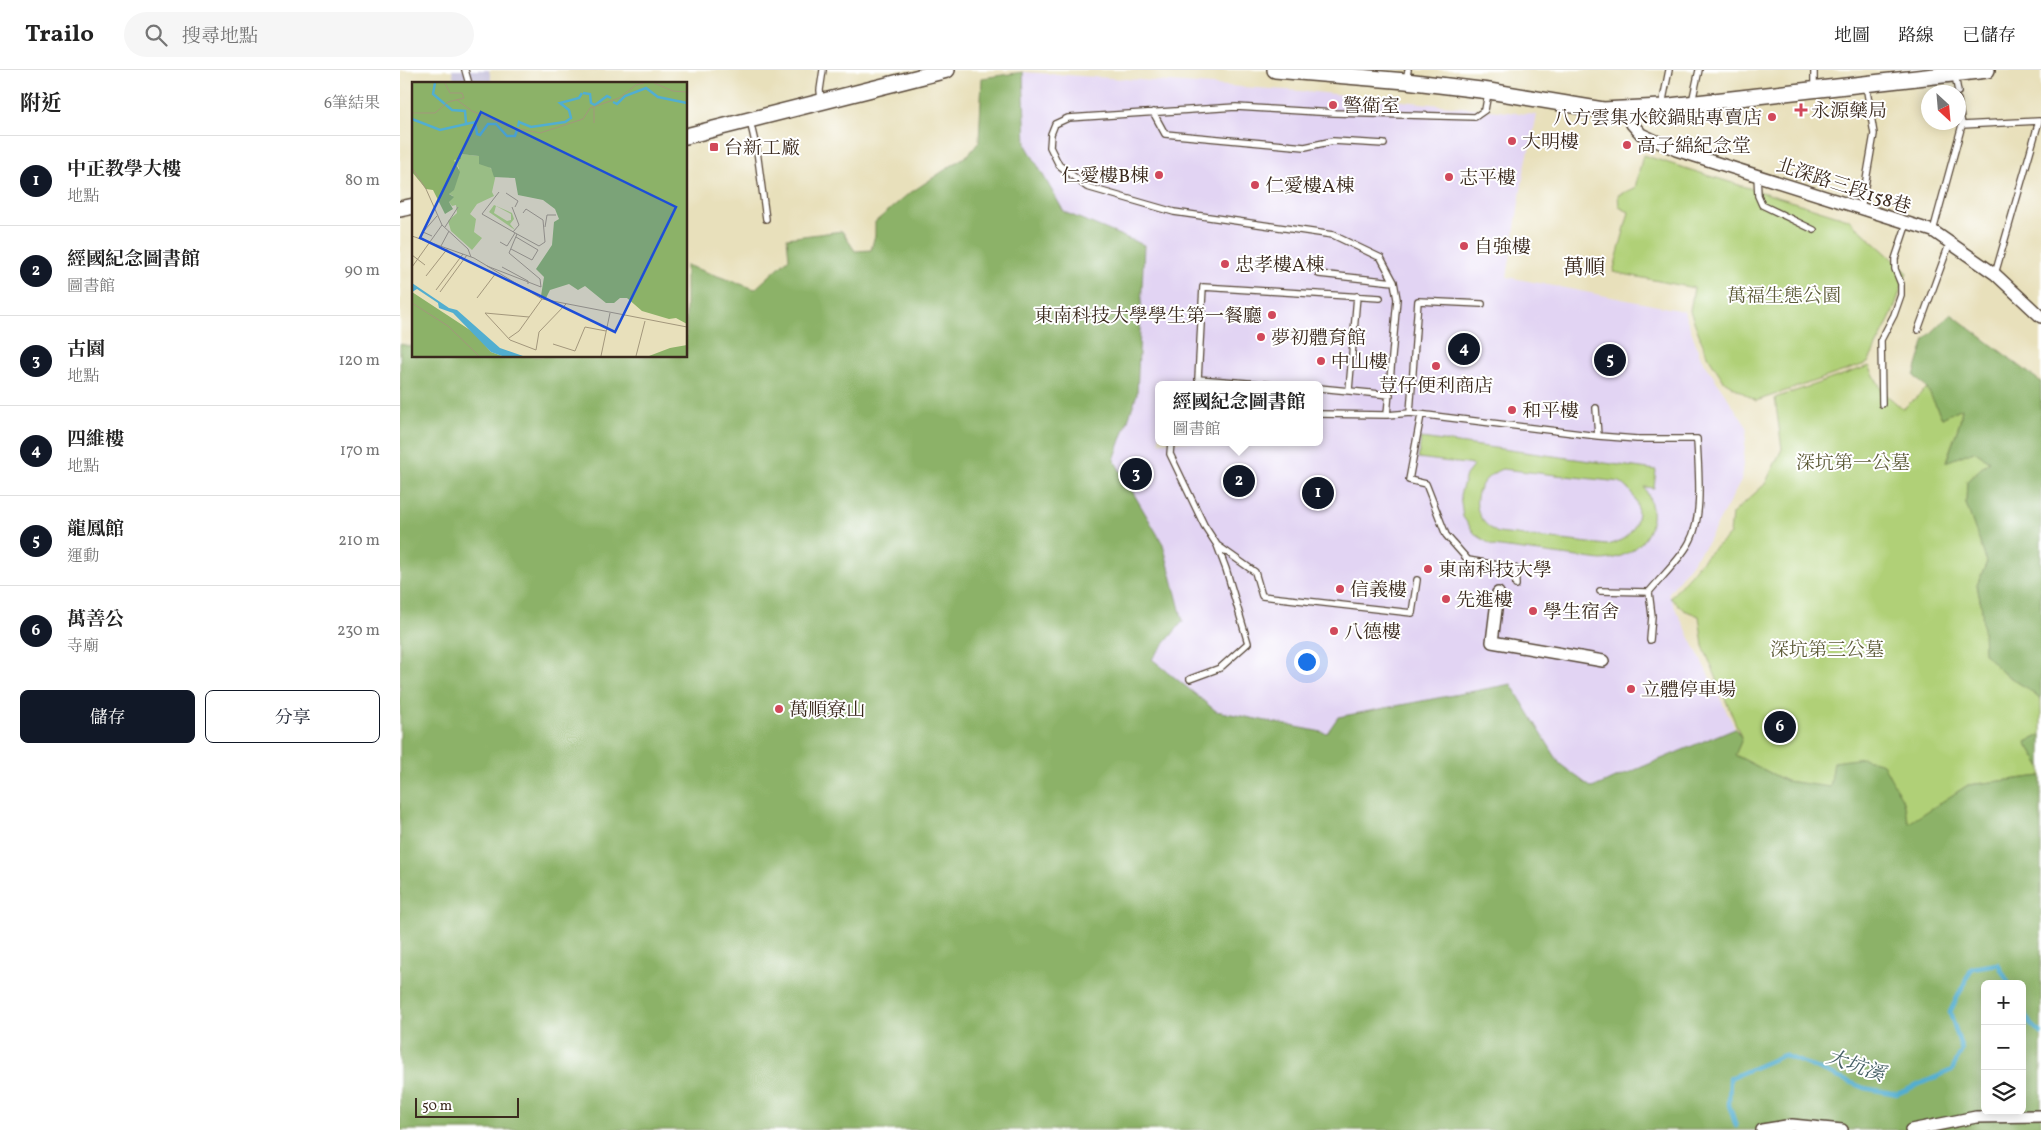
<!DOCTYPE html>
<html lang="zh-TW">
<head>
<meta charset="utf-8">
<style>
  :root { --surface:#fff; --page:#f6f6f6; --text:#222; --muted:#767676; --line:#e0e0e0; --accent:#111827 }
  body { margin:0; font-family:Vollkorn,"Noto Serif TC",serif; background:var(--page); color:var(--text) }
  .controls { position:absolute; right:15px; bottom:15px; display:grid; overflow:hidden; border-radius:8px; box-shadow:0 2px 12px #0003 }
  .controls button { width:45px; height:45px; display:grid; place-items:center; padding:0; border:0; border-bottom:1px solid var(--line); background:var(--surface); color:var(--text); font:25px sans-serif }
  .compass { position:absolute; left:1521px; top:15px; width:45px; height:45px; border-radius:50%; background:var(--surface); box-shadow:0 2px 12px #0003; rotate:154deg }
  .scale { position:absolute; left:15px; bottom:12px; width:104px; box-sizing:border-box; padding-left:5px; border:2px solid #3b2a1e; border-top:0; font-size:14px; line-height:18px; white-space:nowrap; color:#3b2a1e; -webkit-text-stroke:4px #fff; paint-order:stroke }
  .you { position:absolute; left:906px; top:591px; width:18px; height:18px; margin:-12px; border:4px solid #fff; border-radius:50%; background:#1a73e8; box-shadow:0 0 0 8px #1a73e833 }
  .badge { display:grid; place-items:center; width:32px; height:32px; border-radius:50%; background:var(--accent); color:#fff; font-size:16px; font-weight:700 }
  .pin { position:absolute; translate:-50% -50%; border:2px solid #fff; box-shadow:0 1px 5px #0006 }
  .popup { position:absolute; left:755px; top:311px; width:168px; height:65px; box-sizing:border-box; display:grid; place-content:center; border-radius:8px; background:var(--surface); filter:drop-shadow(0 1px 4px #0005); font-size:16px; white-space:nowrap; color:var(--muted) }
  .popup b { font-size:19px; color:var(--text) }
  .popup::after { content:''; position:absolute; left:50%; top:100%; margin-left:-10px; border:10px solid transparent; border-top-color:var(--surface) }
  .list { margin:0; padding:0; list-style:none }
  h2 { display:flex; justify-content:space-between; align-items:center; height:65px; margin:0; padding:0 20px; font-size:21px }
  h2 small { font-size:16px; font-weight:400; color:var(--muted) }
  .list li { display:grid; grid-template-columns:32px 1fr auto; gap:15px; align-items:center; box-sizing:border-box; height:90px; padding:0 20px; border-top:1px solid var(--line) }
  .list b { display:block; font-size:19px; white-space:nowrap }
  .list p { margin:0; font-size:16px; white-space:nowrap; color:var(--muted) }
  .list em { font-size:16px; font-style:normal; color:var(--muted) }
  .actions { display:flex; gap:10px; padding:15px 20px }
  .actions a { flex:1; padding:11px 0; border:1px solid var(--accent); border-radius:8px; text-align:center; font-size:18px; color:var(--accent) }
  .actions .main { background:var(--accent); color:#fff }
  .icon { flex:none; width:28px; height:28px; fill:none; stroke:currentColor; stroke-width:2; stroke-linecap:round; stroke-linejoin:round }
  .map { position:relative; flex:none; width:1641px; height:1060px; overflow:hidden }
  header { display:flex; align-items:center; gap:30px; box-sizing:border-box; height:70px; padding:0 25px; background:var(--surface); border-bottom:1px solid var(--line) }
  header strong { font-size:24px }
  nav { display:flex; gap:28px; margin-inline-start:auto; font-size:18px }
  .search { width:350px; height:45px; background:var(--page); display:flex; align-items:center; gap:12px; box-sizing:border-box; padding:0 18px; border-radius:28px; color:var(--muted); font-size:19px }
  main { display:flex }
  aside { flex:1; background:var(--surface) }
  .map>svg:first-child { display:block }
  .built { fill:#e2d4f3; fill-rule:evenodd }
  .industrial { fill:#c5c0da }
  .green { fill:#b0d077; stroke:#767d4a; fill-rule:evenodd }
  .forest { fill:#8cb268; stroke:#646e43; fill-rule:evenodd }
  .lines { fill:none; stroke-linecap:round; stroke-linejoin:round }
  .stream { stroke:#52aed0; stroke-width:4.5 }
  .lane-casing { stroke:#554536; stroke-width:8 }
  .street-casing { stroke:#554536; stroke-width:14 }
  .secondary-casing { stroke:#554536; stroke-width:18 }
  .lane { stroke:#fff; stroke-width:5.5 }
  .street { stroke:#fff; stroke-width:11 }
  .secondary { stroke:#fff; stroke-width:15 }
  .poi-dot { fill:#d1495b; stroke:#fff; stroke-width:2 }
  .labels { text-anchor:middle; stroke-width:4; stroke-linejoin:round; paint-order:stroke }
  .poi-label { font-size:19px; fill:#3b2a1e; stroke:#fff; text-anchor:start }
  .street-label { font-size:19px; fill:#3b2a1e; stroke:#fff }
  .park-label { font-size:19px; fill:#5e5c39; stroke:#fff }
  .water-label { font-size:20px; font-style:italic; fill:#445f65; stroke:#fff }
  .quarter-label { font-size:21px; fill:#3b2a1e; stroke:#fff }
  .inset-river { fill:none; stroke:#52aed0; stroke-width:2.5 }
  .inset-road { fill:none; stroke:#a3977c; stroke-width:1 }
  .view { fill:#1d4ed8; fill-opacity:0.15; stroke:#1d4ed8; stroke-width:2.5 }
  .inset-edge { fill:none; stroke:#3b2a1e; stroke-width:2.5 }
</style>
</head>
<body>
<header>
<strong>Trailo</strong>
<div class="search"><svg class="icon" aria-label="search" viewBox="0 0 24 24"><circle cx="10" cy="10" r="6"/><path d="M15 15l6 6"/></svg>搜尋地點</div>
<nav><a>地圖</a><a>路線</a><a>已儲存</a></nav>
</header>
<main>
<aside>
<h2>附近<small>6筆結果</small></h2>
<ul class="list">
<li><span class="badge">1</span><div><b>中正教學大樓</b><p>地點</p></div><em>80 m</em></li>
<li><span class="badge">2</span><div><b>經國紀念圖書館</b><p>圖書館</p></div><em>90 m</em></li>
<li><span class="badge">3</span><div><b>古園</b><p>地點</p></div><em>120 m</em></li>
<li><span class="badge">4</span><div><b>四維樓</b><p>地點</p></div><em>170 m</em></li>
<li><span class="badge">5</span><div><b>龍鳳館</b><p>運動</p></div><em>210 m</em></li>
<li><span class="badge">6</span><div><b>萬善公</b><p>寺廟</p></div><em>230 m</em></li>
</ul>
<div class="actions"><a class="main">儲存</a><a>分享</a></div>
</aside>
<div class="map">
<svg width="1641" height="1060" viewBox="0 0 1641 1060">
  <rect width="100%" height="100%" fill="#fff"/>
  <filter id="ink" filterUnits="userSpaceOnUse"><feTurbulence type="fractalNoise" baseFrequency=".02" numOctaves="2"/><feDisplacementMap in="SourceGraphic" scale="10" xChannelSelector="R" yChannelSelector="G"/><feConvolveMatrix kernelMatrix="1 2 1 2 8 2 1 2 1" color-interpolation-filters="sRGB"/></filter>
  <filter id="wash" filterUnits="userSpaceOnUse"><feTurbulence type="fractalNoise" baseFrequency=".0096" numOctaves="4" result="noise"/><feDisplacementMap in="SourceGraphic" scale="20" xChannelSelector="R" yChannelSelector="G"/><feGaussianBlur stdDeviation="1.12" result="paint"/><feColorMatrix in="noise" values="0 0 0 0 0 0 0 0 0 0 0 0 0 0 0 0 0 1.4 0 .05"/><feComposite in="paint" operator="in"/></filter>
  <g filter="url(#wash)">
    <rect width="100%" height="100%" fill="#e8e0bb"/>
    <path class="built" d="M623 2 915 22 1137 45 1124 102 1107 207 1284 241 1301 288 1347 357 1341 411 1307 473 1268 524 1335 658 1192 719 1160 694 1111 614 938 647 894 714 566 703 763 474 714 390 737 324 744 176 664 142 626 75ZM759 315H919V372H759Z"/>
    <path class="industrial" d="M52 0H89L92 14H55Z"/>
    <path class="green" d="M1243 85 1448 149 1507 202 1492 244 1468 293 1356 331 1324 311 1307 285 1290 241 1294 218 1213 202 1229 142 1219 137 1218 125 1235 118Z
      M1469 296 1483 322 1503 339 1527 318 1542 348 1562 338 1560 352 1546 391 1574 381 1589 391 1567 411 1566 433 1587 492 1577 515 1582 540 1602 602 1628 619 1641 630V665L1626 672 1641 697V706L1568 715 1509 754 1502 729 1386 711 1335 685 1342 669 1303 576 1299 546 1284 540 1270 528 1306 486 1330 464 1332 444 1365 414 1382 379 1375 328Z
      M1021 368 1256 400 1254 418 1244 417C1266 454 1241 488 1201 490L1093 476 1075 464 1063 447 1060 425 1066 405 1074 395 1018 388ZM1102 399 1220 412C1249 431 1241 469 1207 475L1098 463C1067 447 1071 411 1102 399Z"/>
    <path class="forest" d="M623 2 626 75 664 142 744 175 737 324 714 390 763 474 783 551 752 589 816 641 927 663 938 647 1111 614 1160 694 1192 718 1335 658 1342 669 1335 685 1386 711 1430 717 1434 692 1463 688 1483 694 1502 729 1509 753 1568 715 1641 706V1060H0V274L14 277V286H286V195L355 219 389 188 387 168 442 161 455 181 471 180 475 165V152L507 125 569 84 579 72 582 8ZM1585 914H1622V1041H1585Z
      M1551 244 1641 312V630L1628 619 1602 602 1584 583 1582 540 1577 515 1587 492 1566 434 1567 411 1589 391 1574 381 1546 392 1560 352 1562 338 1542 348 1527 318 1514 306 1525 269Z
      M1641 665V697L1626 672Z"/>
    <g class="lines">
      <path class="stream" d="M1622 939 1630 953 1641 963
        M1336 1056 1329 1035 1330 1008 1384 985 1464 1018 1497 1024 1552 1000 1562 980 1550 942 1572 898 1598 894 1609 914"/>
    </g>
  </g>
  <g filter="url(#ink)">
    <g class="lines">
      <defs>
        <path id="lane" d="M65 0 69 14
          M1414 0V18
          M1555 5 1558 22
          M1006 11 1008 0
          M421 30 420 20 423 0
          M1292 32 1299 0
          M1262 35 1269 0
          M753 42 765 64 905 77 933 71 984 74
          M350 51 357 81 366 149
          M1562 55 1639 51 1595 204
          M1357 105 1358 126 1362 135 1414 160
          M1461 139 1474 64 1466 15
          M1533 161 1562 55 1558 30
          M919 204 994 212
          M1518 260 1550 172
          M872 315 798 309 803 217 980 228
          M919 318 990 325
          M949 320 957 226
          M1482 334 1481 270 1494 245 1501 225V214L1495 199V189L1507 153
          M1196 338 1198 366
          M1010 343 1018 231 1082 234
          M919 344 987 345 997 229 994 212 981 188 933 165 774 142 687 117 659 95 650 77 651 64 655 54 668 48 836 37 935 43 1075 47 1085 40 1088 23
          M987 345 1010 343 1198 366 1237 369H1297C1298 398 1304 447 1289 473 1279 491 1262 506 1249 522L1252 546 1250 570
          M1021 345 1009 410 1026 414 1046 465 1068 490 1115 498 1116 515
          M771 372 770 384 804 455 817 475 855 502 862 526 1012 543 1017 510
          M1200 521 1249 522
          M790 609 820 598 848 573 826 499 817 475"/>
        <path id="street" d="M1232 39V54L1241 64 1276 80 1533 161 1595 204 1641 247
          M1098 523 1092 572 1203 591
          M1362 1060 1392 1055 1442 1060
          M1511 1060 1576 1047 1641 1046"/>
        <path id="secondary" d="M875 0 1006 11 1089 21 1203 40 1261 37 1587 0
          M286 66 547 0
          M0 139 14 136"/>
      </defs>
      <use href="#lane" class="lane-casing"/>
      <use href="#street" class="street-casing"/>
      <use href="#secondary" class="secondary-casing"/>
      <use href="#lane" class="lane"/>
      <use href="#street" class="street"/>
      <use href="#secondary" class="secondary"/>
    </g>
  </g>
  <g class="poi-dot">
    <circle cx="933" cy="35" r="5"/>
    <path d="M1398.5 32.5h5v5h5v5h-5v5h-5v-5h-5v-5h5z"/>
    <circle cx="1372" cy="47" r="5"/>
    <circle cx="1112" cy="71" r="5"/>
    <circle cx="1227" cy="75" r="5"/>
    <rect x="309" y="72" width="10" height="10" rx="2.5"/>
    <circle cx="759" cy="105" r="5"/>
    <circle cx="1049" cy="107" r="5"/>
    <circle cx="855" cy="115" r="5"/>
    <circle cx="1064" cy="176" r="5"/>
    <circle cx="825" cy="194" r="5"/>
    <circle cx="872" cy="245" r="5"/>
    <circle cx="861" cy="267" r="5"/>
    <circle cx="921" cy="291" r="5"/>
    <circle cx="1036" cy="296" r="5"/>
    <circle cx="1112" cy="340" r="5"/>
    <circle cx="1028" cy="499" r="5"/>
    <circle cx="940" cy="519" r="5"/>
    <circle cx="1046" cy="529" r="5"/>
    <circle cx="1133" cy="541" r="5"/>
    <circle cx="934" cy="561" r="5"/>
    <circle cx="1231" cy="619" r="5"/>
    <circle cx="379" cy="639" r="5"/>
  </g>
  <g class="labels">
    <g class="poi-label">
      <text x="943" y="42">警衛室</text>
      <text x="1411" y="47">永源藥局</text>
      <text x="1362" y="54" text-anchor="end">八方雲集水餃鍋貼專賣店</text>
      <text x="1122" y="78">大明樓</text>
      <text x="1237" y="82">高子綿紀念堂</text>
      <text x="324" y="84">台新工廠</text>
      <text x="749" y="112" text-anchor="end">仁愛樓B棟</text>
      <text x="1059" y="114">志平樓</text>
      <text x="865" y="122">仁愛樓A棟</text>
      <text x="1074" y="183">自強樓</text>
      <text x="835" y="201">忠孝樓A棟</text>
      <text x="862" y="252" text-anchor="end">東南科技大學學生第一餐廳</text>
      <text x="871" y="274">夢初體育館</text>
      <text x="931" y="298">中山樓</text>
      <text x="1036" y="322" text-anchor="middle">荳仔便利商店</text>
      <text x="1122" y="347">和平樓</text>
      <text x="1038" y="506">東南科技大學</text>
      <text x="950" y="526">信義樓</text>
      <text x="1056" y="536">先進樓</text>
      <text x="1143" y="548">學生宿舍</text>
      <text x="944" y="568">八德樓</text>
      <text x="1241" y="626">立體停車場</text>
      <text x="389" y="646">萬順寮山</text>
    </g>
    <g class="street-label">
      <text transform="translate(1444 115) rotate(18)" y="7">北深路三段158巷</text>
    </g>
    <g class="park-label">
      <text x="1384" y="232">萬福生態公園</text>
      <text x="1453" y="399">深坑第一公墓</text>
      <text x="1427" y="586">深坑第三公墓</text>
    </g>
    <g class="water-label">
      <text transform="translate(1456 995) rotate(19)" y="7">大坑溪</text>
    </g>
    <g class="quarter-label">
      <text x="1184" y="204">萬順</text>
    </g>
  </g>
  <g transform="translate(12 12)">
    <rect width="275" height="275" fill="#e8e0bb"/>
    <path d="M48 72 67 74 84 92 80 110 82 114 65 122 58 132 64 137 62 150 70 156 60 168 39 149 36 139 45 131 44 123 40 124 37 120 41 114 37 112 45 98 47 86 42 78ZM82 123 100 131 102 137 98 142 103 148 77 130ZM84 124 99 132V138L95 139 82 131Z" fill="#b0d077" fill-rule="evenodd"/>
    <path d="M0 1H275V242L264 236 257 237 230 229 215 216H208L202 221H194L173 204 166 208 157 202 138 208 134 216 129 214 132 195 124 187 140 163 142 140 147 137 143 127 131 118 106 113 103 96 82 95 79 86 67 82V74L48 72 49 77 42 78 48 90 42 108 37 112 42 115 37 120 41 127 33 132 21 108 14 107 0 90ZM0 210 61 250 79 270 90 274H0ZM275 263 274 274H237L258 266Z" fill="#8cb268"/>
    <path d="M0 201 37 226 45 228 88 266 111 274H90L79 270 41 231 27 226 26 221 5 207 0 210Z" fill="#52aed0"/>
    <path class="inset-river" d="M23 1 21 12 40 28 53 29 54 41M171 11 178 12 179 21 183 23 195 14 199 16M201 20 205 22 213 14 234 6 246 15 275 21M0 37 28 48 63 40 65 52 68 53 76 42H84L95 54H103L105 48M106 45 107 40 119 45 153 40 159 36 157 28 148 21 167 16 170 11"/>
    <path class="inset-road" d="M242 1 261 9 275 10M45 18 60 29 98 45 128 51 171 37 178 26 207 16 224 3 232 1M0 31H23L36 20 52 16 50 11H38L33 1M182 41V25M0 86 14 107 30 143 56 167 59 175M87 110 70 132 105 152M94 111 106 119 103 125M100 125 107 143 101 150M33 145 46 125M133 145 135 133H144M0 154 62 176 130 217 275 245M20 154 11 150 25 134M88 160 95 164 103 151M29 164 37 149M99 167 120 178 126 168 104 155M0 173 13 183M75 184 129 205 128 197 97 171 105 152 127 164 133 160 131 138 114 127 111 131M0 185 30 143M90 185 116 199V202M14 194 36 166M24 208 51 172M28 210 55 173M65 216 84 191M0 221 36 244 67 274M117 235 73 231 98 258 124 268 127 250 154 222M97 256 107 249 130 217M141 262 163 269 173 245 194 249M189 274 198 231M224 274 233 239"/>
    <path class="view" d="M69 30 264 125 203 250 8 156Z"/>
    <rect width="275" height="275" class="inset-edge"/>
  </g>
</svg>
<div class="controls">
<button>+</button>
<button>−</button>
<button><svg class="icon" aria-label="layers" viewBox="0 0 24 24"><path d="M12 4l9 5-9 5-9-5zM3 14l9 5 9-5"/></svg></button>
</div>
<svg class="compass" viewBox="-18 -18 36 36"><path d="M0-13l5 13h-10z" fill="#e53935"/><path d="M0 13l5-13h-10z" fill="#767676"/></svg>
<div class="scale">50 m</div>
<div class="you"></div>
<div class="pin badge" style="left:918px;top:423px">1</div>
<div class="pin badge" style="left:839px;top:411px">2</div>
<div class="popup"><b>經國紀念圖書館</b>圖書館</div>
<div class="pin badge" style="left:736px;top:404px">3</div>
<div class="pin badge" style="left:1064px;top:279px">4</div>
<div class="pin badge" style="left:1210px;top:290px">5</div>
<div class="pin badge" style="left:1380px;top:657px">6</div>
</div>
</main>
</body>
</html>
